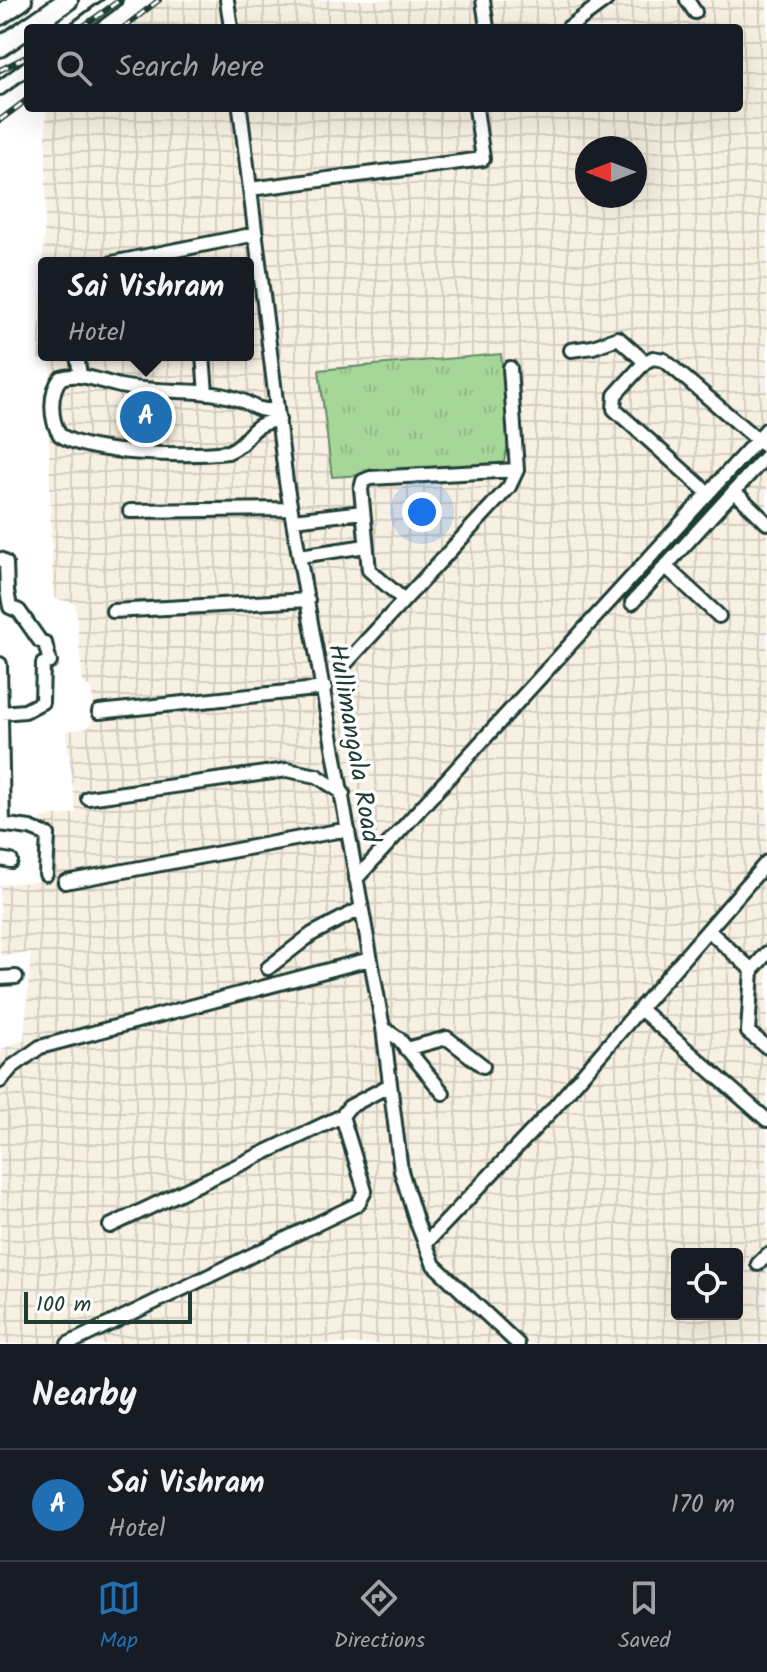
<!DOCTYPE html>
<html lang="en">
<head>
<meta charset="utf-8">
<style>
  :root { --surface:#171b24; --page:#242831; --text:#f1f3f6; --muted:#9ea1a6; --line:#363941; --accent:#1f6fb2 }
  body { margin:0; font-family:Kalam,sans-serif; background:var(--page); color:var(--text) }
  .controls { position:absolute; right:24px; bottom:24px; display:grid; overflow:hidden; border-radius:8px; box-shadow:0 8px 32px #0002 }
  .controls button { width:72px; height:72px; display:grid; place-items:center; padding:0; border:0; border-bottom:2px solid var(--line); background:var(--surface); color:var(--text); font:40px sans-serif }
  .compass { position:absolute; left:575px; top:136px; width:72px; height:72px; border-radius:50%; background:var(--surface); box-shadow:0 8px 32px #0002; rotate:270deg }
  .scale { position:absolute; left:24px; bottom:20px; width:168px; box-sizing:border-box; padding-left:8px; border:4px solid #1f3d34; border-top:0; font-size:22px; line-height:28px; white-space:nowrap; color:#1f3d34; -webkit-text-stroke:6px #fff; paint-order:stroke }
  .you { position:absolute; left:422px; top:512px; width:28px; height:28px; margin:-20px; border:6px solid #fff; border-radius:50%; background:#1a73e8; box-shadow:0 0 0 12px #1a73e833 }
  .badge { display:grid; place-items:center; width:52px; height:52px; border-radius:50%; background:var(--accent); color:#fff; font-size:26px; font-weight:700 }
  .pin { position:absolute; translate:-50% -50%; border:4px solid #fff; box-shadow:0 2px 8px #0006 }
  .popup { position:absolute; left:38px; top:257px; width:216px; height:104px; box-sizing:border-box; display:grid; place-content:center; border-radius:8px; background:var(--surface); filter:drop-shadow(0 2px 6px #0005); font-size:26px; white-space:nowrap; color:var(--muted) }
  .popup b { font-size:30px; color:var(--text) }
  .popup::after { content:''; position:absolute; left:50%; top:100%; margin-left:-16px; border:16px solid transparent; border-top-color:var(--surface) }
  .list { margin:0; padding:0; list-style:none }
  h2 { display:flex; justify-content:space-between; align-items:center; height:104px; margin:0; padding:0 32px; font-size:34px }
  h2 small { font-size:26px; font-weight:400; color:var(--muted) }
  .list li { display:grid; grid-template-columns:52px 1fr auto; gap:24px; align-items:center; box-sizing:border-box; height:112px; padding:0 32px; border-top:2px solid var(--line) }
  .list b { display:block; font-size:30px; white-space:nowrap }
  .list p { margin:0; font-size:26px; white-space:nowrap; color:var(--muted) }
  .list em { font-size:26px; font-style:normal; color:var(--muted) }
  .icon { flex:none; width:44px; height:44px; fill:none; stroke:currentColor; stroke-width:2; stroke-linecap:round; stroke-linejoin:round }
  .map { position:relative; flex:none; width:767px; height:1344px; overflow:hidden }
  .search { position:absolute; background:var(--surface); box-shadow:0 8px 32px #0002; left:24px; right:24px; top:24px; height:88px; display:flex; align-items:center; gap:20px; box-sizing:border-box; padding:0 28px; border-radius:8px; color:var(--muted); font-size:30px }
  .sheet { height:216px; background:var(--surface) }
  nav { display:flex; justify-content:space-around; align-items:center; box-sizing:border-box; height:112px; border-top:2px solid var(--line); background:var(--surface); font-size:22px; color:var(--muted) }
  nav a { display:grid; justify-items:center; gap:4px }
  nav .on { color:var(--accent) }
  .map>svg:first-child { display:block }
  .industrial { fill:url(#industrial-grid); fill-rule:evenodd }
  .grass { fill:url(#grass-tufts); stroke:#638a66; stroke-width:2 }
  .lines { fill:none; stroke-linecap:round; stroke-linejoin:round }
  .minor-casing { stroke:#1f3d34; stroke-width:18 }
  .highway-casing { stroke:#1f3d34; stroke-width:24 }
  .minor { stroke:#fff; stroke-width:12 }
  .highway { stroke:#fff; stroke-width:18 }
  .rail-casing { stroke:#1f3d34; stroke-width:6 }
  .rail { stroke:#fff; stroke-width:3; stroke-dasharray:9; stroke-linecap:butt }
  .labels { text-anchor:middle; stroke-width:7; stroke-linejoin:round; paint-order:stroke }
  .street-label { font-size:26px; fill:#1f3d34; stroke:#fff }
</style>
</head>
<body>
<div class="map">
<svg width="767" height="1344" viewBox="0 0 767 1344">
  <defs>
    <pattern id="industrial-grid" width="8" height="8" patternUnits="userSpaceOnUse" patternTransform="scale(2)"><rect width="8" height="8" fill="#f8f0e2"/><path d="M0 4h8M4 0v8" fill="none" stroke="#d4cfc2"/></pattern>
    <pattern id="grass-tufts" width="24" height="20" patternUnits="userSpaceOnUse" patternTransform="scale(2)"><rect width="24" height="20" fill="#a7d798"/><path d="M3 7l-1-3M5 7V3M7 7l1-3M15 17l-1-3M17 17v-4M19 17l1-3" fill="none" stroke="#8fb984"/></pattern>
  </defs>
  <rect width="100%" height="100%" fill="#fff"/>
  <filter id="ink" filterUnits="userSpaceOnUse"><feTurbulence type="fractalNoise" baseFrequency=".0125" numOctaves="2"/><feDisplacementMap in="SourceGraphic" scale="16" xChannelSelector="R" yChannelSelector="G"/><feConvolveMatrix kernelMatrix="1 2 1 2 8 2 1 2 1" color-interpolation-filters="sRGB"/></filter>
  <g filter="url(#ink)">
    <path class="industrial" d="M159 0H767V1344H0V1055L2 1049 24 1040 31 953 0 956V885L38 881 41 818 76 813 66 731 88 728 95 716 91 687 83 683 75 603 53 598 49 452 51 361 38 359 46 196V108H739V28H125ZM587 148H635V196H587ZM44 263H248V355H44ZM677 1254H737V1314H677Z"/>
    <path class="grass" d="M501 354 509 441 503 466 332 477 319 370Z"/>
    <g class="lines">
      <defs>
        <path id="minor" d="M227 0 231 28
          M483 0 487 28
          M687 0 695 12
          M77 28 115 0
          M568 28 606 0
          M0 88 28 67
          M240 108 286 482 383 1028 401 1171 417 1223 434 1265 518 1344
          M250 189 483 159 476 108
          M112 263 256 234
          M571 350 593 347 618 338 645 362
          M77 355 80 375
          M203 355 206 393
          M277 410C251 411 257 405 237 399 200 387 159 394 120 386 101 382 80 371 61 378 49 392 50 420 60 435 92 456 190 456 228 452 252 442 247 423 279 420
          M734 491 767 523
          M708 493 614 409 615 395 645 362 653 358 664 360 767 448
          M130 511 291 509
          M293 520 363 512
          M300 556 366 546
          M0 559 6 563 7 591 10 607 19 611 40 641 45 643 50 662 43 664 42 702 25 711 2 713
          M665 566 719 616
          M404 600 369 570 361 489 363 481 370 478 517 470
          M632 603 767 455
          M113 611 308 600
          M0 664 3 824
          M345 664 509 487 517 470 510 368
          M99 712 325 688
          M88 798 287 770 317 776 343 793
          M0 824 30 828 48 835 46 874
          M0 859 11 861
          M356 879 767 429
          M65 882 348 829
          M708 930 752 970 748 1032 767 1047
          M268 968 312 934 360 909
          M752 970 767 953
          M0 978 16 977
          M640 1009 767 1120
          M383 1028 399 1039 443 1093
          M406 1049 447 1038 483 1066
          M0 1081 12 1067 40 1047 370 959
          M110 1226 342 1116
          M425 1244 552 1110 767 862
          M758 1264 767 1255
          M68 1344 358 1204 365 1191 342 1116 349 1107 390 1085"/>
        <path id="highway" d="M0 15 22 0
          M0 47 68 0"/>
      </defs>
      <use href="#minor" class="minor-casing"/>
      <use href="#highway" class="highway-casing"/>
      <use href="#minor" class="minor"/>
      <use href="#highway" class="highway"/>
      <defs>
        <path id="rail" d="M81 28 120 0
          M123 28 159 0
          M0 70 28 56
          M0 120 28 99"/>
      </defs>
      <use href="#rail" class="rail-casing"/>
      <use href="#rail" class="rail"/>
    </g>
  </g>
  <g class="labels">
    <g class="street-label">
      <text transform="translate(355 743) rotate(80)" y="9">Hullimangala Road</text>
    </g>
  </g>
</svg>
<div class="controls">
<button><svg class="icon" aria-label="locate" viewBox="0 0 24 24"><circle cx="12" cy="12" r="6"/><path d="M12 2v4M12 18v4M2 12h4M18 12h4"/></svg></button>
</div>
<svg class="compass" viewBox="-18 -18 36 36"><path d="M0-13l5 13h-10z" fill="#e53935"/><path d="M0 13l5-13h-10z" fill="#9ea1a6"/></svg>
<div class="scale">100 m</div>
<div class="you"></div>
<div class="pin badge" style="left:146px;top:417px">A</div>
<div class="popup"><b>Sai Vishram</b>Hotel</div>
<div class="search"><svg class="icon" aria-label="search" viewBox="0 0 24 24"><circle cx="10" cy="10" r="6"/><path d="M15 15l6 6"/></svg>Search here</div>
</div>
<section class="sheet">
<h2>Nearby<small></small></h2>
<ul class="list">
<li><span class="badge">A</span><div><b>Sai Vishram</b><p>Hotel</p></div><em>170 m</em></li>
</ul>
</section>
<nav>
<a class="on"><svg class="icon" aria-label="map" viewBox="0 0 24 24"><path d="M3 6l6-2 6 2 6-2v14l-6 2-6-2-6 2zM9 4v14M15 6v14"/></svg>Map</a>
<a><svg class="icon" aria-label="directions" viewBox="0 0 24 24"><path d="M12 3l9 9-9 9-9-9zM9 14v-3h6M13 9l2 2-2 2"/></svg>Directions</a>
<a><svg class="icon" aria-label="saved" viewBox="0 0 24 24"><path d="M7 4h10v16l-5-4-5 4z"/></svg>Saved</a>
</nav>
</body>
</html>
